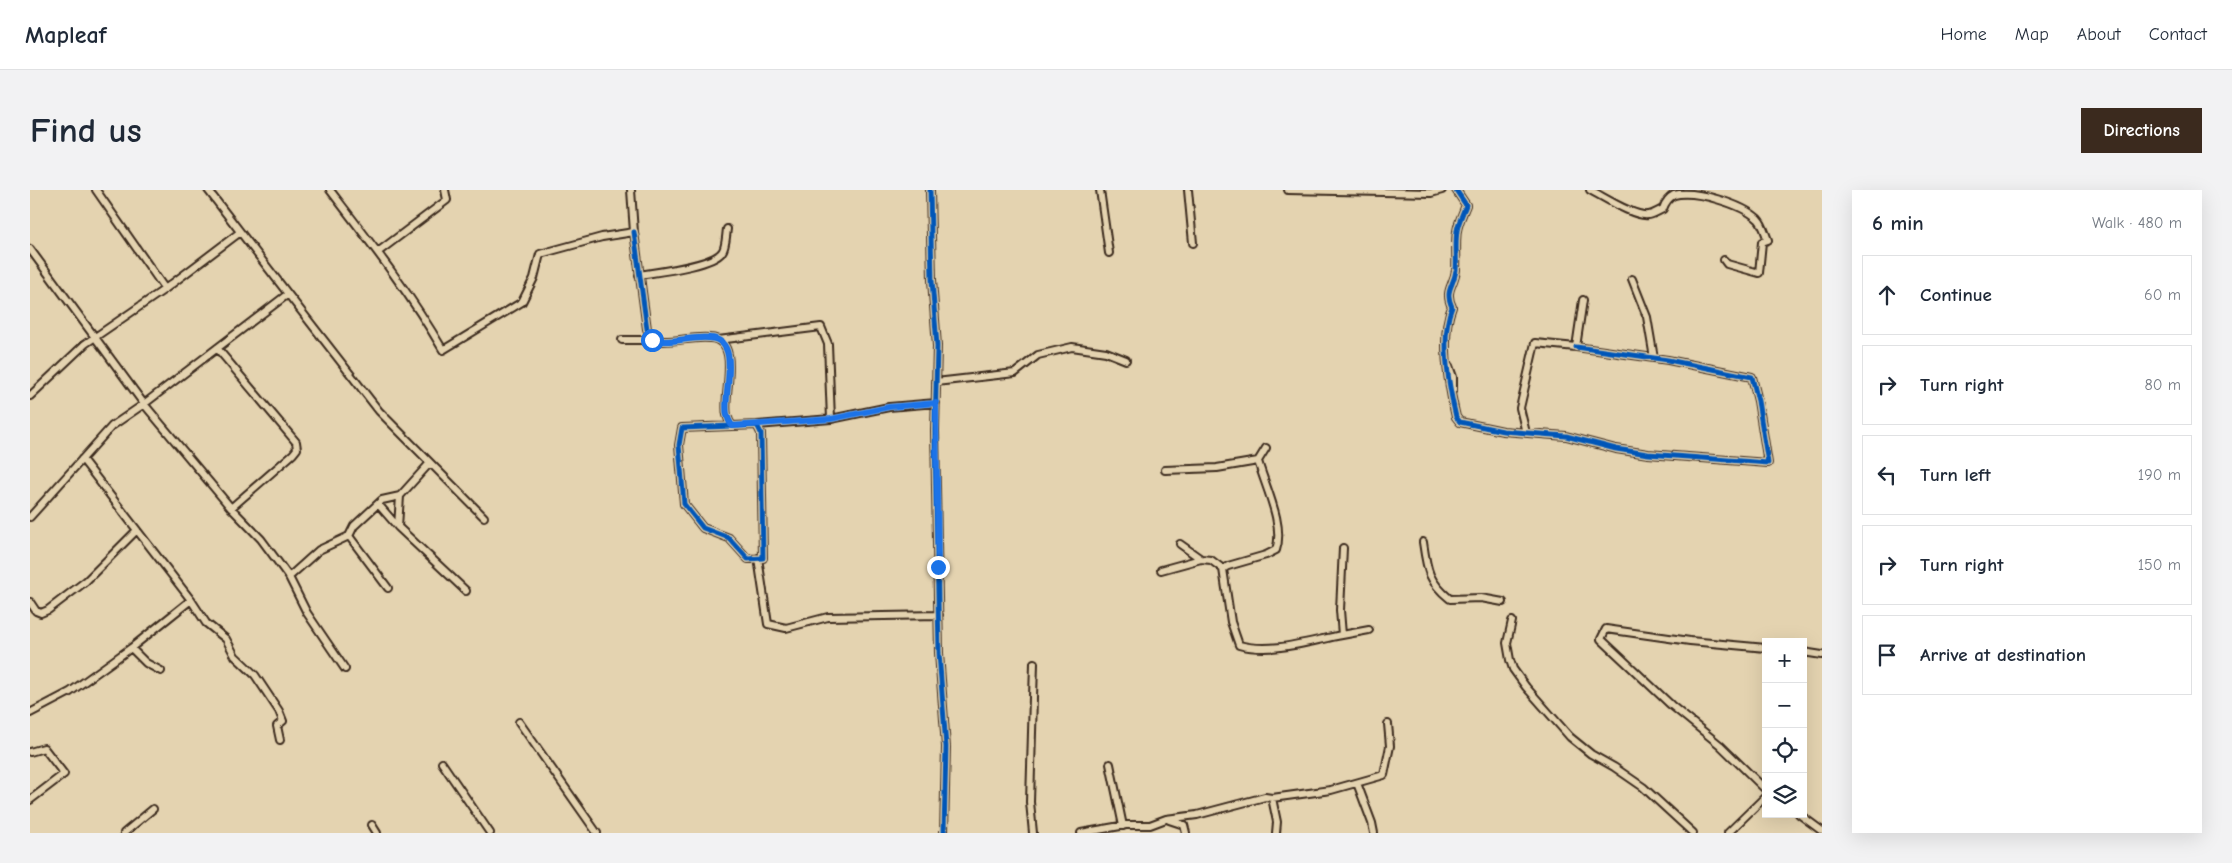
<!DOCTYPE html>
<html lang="en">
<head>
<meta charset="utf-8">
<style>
  :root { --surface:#fff; --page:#f2f2f3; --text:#1f2937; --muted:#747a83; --line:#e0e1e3; --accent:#3b2a1e }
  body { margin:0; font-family:"Comic Neue",sans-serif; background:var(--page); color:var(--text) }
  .controls { position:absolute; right:15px; bottom:15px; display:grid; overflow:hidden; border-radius:0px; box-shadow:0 5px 20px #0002 }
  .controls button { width:45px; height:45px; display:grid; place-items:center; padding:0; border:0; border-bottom:1px solid var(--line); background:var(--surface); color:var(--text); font:25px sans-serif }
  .stop { position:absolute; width:15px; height:15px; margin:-11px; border:4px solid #1a73e8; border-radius:50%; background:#fff }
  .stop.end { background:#1a73e8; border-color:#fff; box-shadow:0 1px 5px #0008 }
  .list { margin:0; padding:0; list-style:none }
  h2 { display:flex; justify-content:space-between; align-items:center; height:65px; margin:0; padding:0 20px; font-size:21px }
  h2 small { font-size:16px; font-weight:400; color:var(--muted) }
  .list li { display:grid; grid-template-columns:32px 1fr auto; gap:15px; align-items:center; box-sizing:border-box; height:80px; margin:0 10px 10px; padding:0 10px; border:1px solid var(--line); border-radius:0px }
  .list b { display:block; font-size:19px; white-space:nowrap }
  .list em { font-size:16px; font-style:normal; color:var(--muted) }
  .icon { flex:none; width:28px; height:28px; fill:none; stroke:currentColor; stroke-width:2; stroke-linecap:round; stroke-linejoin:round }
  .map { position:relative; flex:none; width:1792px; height:643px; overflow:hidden; border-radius:0px }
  header { display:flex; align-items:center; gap:30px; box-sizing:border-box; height:70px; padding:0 25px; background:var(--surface); border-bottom:1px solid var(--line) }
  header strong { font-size:24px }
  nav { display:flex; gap:28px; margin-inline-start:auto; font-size:18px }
  .intro { display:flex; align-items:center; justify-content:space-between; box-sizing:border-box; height:120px; padding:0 30px }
  h1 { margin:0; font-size:35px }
  .button { padding:12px 22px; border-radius:0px; background:var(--accent); color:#fff; font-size:18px; font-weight:700 }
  main { display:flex; gap:30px; padding:0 30px }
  aside { flex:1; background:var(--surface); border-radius:0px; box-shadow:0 5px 20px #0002 }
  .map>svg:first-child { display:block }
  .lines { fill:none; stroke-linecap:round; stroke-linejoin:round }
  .minor-casing { stroke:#3b2a1e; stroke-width:10 }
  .minor { stroke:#e4d3b0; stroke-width:6 }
  .cycleway-casing { stroke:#e4d3b0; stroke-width:8 }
  .cycleway { stroke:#0057b8; stroke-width:5 }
  .route { stroke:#1a73e8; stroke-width:6 }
</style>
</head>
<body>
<header>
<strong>Mapleaf</strong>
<nav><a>Home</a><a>Map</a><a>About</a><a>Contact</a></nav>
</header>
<div class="intro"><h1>Find us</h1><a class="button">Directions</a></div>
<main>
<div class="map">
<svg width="1792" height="643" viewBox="0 0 1792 643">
  <rect width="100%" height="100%" fill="#e4d3b0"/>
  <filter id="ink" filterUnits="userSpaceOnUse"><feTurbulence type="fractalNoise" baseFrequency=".02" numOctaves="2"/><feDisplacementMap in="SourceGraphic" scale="10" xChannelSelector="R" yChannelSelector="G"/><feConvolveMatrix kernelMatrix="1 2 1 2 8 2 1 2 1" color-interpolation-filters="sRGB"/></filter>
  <g filter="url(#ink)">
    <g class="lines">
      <defs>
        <path id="minor" d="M66 0 135 99
          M300 0C340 52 380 103 413 160L492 112 504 88 510 64 572 47 604 42 601 0
          M900 0 902 90 907 156 905 241 909 463 916 557 914 643
          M1070 0 1079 63
          M1158 0 1163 53
          M1258 0 1401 3 1412 0
          M1426 0 1436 15C1433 23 1428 33 1427 41 1425 54 1427 67 1426 80 1424 96 1414 100 1422 117 1410 146 1419 197 1426 227L1430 232 1473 241 1536 246 1586 259 1618 264 1738 273 1728 211 1722 187 1638 170 1546 157
          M1560 0C1574 7 1604 27 1618 25 1622 25 1628 21 1633 19 1635 13 1638 8 1644 5 1666 0 1712 14 1728 29 1733 34 1735 43 1738 50L1732 52 1729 83 1697 74 1694 70
          M604 42 617 139 622 150C642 154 660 146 680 148 713 150 692 206 697 225 698 229 700 233 702 236L727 235 731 243 733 368 718 369 699 348 673 338 654 314 649 255 652 238 702 236
          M0 59 114 214 258 104 178 0
          M348 62 417 10 415 0
          M609 85C627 82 682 76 692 62 696 57 696 45 697 39
          M1602 89 1617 127 1624 168
          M258 104 349 221 454 327
          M592 150H622
          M688 150 791 137 798 154 801 229 727 235
          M1419 176 1423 187V200
          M906 192 985 183 1008 165 1042 157 1076 162 1096 170
          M0 206 55 154 135 99 209 43
          M801 229 859 217 906 213
          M1496 243 1490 218 1505 153 1546 157 1553 110
          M1228 271C1235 296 1255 335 1246 360L1236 365 1198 376 1193 379 1201 432 1209 455C1242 464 1279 451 1312 445
          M1135 280 1187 278 1228 271 1236 258
          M348 314 368 337 436 401
          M201 318 231 349 248 372 259 387 277 423 315 479
          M0 327 82 236 114 214 201 318 263 264 267 259 266 252 187 158
          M368 337 370 306
          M319 346 358 398
          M1393 352C1397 380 1398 391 1420 409L1451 408 1473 412
          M1150 354 1171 369
          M1313 358 1310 420 1312 445 1339 440
          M728 368 738 434 756 438 798 427 909 425
          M1131 380 1171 369 1181 370 1193 379
          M259 387 289 360 319 346 324 336 352 310 370 306 399 274
          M161 410 176 433 196 449 205 466 225 485 249 521 253 531 247 536 250 550
          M0 412 6 421 11 423 18 420 56 391 107 340
          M1482 431 1477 453 1480 470 1483 479 1496 497 1540 547 1561 564 1584 577 1613 597 1663 643
          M101 458 116 473 131 481
          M1736 458 1660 451 1576 439 1571 449 1641 515 1690 555 1736 600
          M1773 462 1792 465
          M0 523 40 502 101 458 161 410 52 269
          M489 532 567 643
          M0 562 14 558 34 584 0 610
          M412 573 460 643
          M1080 574 1093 636
          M1327 593 1342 633 1344 643
          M1242 608 1247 632 1246 643
          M1769 624 1792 641
          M1139 630 1154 635 1156 643
          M342 635 347 643
          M94 643 123 619
          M1003 643 1000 612 1004 473
          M1051 643 1096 635H1120L1136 629 1167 625 1235 607 1242 608 1301 600 1354 585 1360 556 1358 534
          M1698 643 1736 606"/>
      </defs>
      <use href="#minor" class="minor-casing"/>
      <use href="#minor" class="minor"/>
      <defs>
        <path id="cycleway" d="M900 0 902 90 907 156 905 241 909 463 916 557 914 643
          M1426 0 1436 15C1433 23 1428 33 1427 41 1425 54 1427 67 1426 80 1424 96 1414 100 1422 117 1410 146 1419 197 1426 227L1430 232 1473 241 1536 246 1586 259 1618 264 1738 273 1728 211 1722 187 1638 170 1546 157
          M604 42 617 139 622 150C642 154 660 146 680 148 713 150 692 206 697 225 698 229 700 233 702 236L727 235 731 243 733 368 718 369 699 348 673 338 654 314 649 255 652 238 702 236"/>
      </defs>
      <use href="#cycleway" class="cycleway-casing"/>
      <use href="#cycleway" class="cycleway"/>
    </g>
  </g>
  <g class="lines" filter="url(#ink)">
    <path class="route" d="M622 150C642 154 660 146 680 148 713 150 692 206 697 225 698 229 700 233 702 236L801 229 859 217 906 213 908 377"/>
  </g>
</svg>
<div class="controls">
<button>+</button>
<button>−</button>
<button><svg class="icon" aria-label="locate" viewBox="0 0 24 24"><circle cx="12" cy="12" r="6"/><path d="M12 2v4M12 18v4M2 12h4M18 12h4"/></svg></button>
<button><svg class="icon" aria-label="layers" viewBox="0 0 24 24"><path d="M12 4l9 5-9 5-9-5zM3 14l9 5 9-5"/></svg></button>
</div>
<div class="stop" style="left:622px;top:150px"></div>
<div class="stop end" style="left:908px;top:377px"></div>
</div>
<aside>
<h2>6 min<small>Walk · 480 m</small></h2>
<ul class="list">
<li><svg class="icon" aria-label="ahead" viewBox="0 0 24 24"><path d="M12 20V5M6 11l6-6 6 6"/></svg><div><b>Continue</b></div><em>60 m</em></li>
<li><svg class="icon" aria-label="right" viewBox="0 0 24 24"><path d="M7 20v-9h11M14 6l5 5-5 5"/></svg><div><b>Turn right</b></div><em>80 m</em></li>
<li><svg class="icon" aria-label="left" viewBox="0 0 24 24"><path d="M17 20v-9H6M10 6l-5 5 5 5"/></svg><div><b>Turn left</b></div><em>190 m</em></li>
<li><svg class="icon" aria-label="right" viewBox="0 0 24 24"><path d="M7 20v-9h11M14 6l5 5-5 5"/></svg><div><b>Turn right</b></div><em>150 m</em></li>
<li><svg class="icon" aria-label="arrive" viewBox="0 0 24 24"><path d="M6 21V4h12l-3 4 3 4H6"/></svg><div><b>Arrive at destination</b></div></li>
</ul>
</aside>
</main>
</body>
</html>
